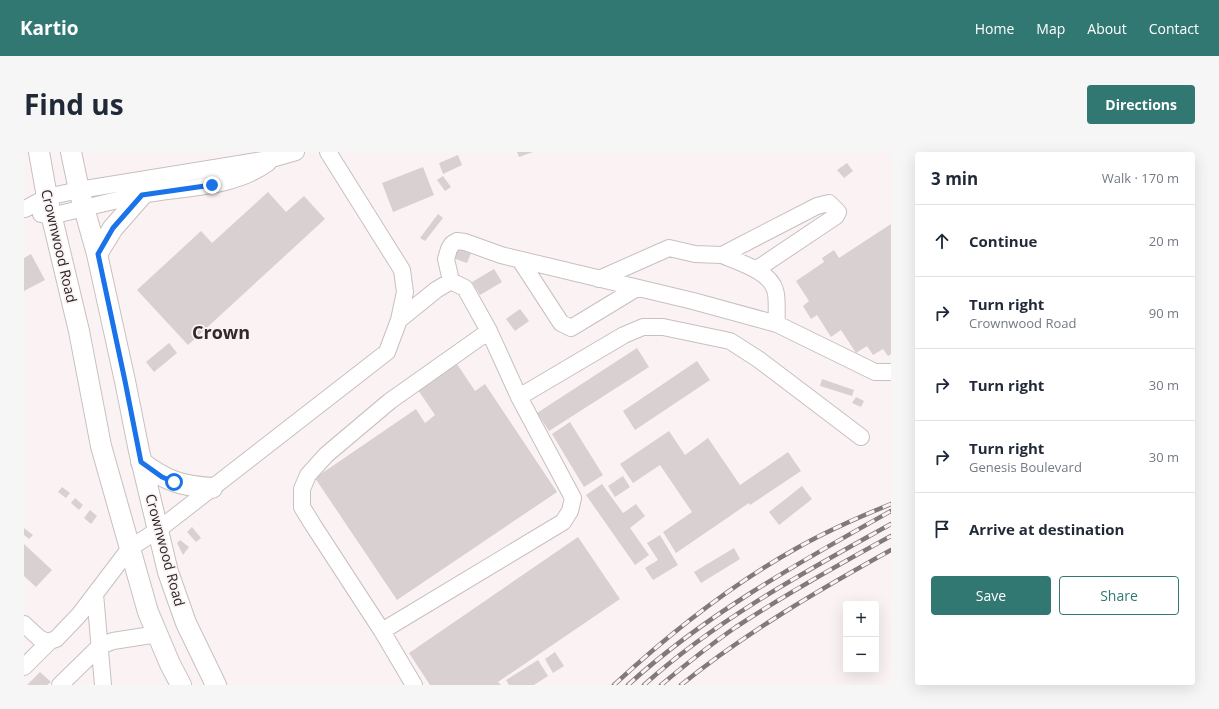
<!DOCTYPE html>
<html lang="en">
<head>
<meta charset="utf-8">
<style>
  :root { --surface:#fff; --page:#f6f6f7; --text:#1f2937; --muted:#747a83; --line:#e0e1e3; --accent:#317872 }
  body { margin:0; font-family:"Open Sans",sans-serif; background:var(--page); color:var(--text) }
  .controls { position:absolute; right:12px; bottom:12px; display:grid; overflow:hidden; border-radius:4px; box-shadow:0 4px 16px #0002 }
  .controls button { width:36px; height:36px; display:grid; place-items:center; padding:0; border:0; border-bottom:1px solid var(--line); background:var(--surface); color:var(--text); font:20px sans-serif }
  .stop { position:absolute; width:12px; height:12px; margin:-9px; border:3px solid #1a73e8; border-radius:50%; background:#fff }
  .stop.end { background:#1a73e8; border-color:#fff; box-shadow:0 1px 4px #0008 }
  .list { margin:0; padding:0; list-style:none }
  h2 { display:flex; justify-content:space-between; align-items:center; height:52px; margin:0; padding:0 16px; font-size:17px }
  h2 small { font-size:13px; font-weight:400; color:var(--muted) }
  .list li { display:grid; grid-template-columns:26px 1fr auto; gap:12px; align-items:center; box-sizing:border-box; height:72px; padding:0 16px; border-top:1px solid var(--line) }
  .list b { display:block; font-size:15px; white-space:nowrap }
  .list p { margin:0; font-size:13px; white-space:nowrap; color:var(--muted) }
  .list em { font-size:13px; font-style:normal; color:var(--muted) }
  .actions { display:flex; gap:8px; padding:12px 16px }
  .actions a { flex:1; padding:9px 0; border:1px solid var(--accent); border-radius:4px; text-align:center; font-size:14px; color:var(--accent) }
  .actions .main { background:var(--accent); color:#fff }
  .icon { flex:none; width:22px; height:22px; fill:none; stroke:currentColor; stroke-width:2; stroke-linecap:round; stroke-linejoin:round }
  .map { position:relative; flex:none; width:867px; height:533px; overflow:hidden; border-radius:4px }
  header { display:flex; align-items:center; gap:24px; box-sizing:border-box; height:56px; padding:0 20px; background:var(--accent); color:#fff }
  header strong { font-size:19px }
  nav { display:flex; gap:22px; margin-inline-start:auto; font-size:14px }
  .intro { display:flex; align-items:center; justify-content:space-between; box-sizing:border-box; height:96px; padding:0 24px }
  h1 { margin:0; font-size:28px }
  .button { padding:10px 18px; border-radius:4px; background:var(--accent); color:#fff; font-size:14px; font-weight:700 }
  main { display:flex; gap:24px; padding:0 24px }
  aside { flex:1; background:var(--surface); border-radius:4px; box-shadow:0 4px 16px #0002 }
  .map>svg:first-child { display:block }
  .building { fill:#d9d0d1 }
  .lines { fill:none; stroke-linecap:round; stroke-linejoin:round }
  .minor-casing { stroke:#c8bfc1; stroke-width:18 }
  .major-casing { stroke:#c8bfc1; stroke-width:22 }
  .minor { stroke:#fff; stroke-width:16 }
  .major { stroke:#fff; stroke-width:20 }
  .rail-casing { stroke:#807a7a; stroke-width:4.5 }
  .rail { stroke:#fbf2f3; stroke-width:3; stroke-dasharray:9; stroke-linecap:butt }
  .route { stroke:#1a73e8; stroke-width:5 }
  .labels { text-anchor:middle; stroke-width:3.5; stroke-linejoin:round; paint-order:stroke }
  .street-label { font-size:14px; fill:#292626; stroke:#fbf2f3 }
  .district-label { font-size:18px; font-weight:bold; fill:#312a2c; stroke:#fbf2f3 }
</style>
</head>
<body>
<header>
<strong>Kartio</strong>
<nav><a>Home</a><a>Map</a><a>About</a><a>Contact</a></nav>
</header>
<div class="intro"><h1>Find us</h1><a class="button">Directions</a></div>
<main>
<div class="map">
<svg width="867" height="533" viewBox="0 0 867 533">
  <rect width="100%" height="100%" fill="#fbf2f3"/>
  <path class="building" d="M493 0H509L495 5Z
    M434 3 438 13 419 22 415 11Z
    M823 11 829 19 820 26 813 18Z
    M399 15 410 43 369 60 358 31Z
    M419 24 427 35 421 39 413 28Z
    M244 40 262 60 280 44 301 67 164 193 113 138 177 79 188 91Z
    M414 62 419 66 401 89 396 86Z
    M867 72V202L864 204 859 197 849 203 843 194 832 201 817 178 807 185 793 163 787 167 779 154 785 149 772 129 800 110 798 106 810 98 815 106Z
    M430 95 447 101 443 111 426 105Z
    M7 102 21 128 0 139V106Z
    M470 117 478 130 456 143 448 130Z
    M496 157 505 169 491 179 482 167Z
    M145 191 153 201 130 220 122 210Z
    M613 196 625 215 525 279 513 261Z
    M673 209 686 228 611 278 599 259Z
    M433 212 451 239 461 232 533 340 373 448 291 326 392 257 401 271 411 263 394 238Z
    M798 227 830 238 828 244 796 234Z
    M832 245 840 249 837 255 828 251Z
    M546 270 579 323 560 335 528 282Z
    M645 279 661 303 684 286 716 333 764 300 777 319 726 353 725 351 652 401 639 380 668 360 636 313 609 331 596 312Z
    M599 324 606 335 591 345 584 334Z
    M578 332 599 361 612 352 621 364 606 376 625 403 611 413 562 343Z
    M778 334 788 347 755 373 745 360Z
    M38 335 46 341 42 346 34 340Z
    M51 346 59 353 55 358 47 351Z
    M66 358 73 364 67 372 60 366Z
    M168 375 177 386 172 390 163 380Z
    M0 376 9 383 5 387 0 383Z
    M636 383 654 413 629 428 621 416 634 408 623 391Z
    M554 385 596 447 474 530 477 533H406L385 501Z
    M156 388 165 395 159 403 153 391Z
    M0 392 28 418 12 435 0 424Z
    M710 396 716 407 677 431 670 420Z
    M531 500 540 514 529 521 521 507Z
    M514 508 524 524 510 533H485L482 528Z
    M16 520 27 530 23 533H3Z"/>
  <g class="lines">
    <defs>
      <path id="minor" d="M304 0 378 118 381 140 375 168
        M1 57 23 45 55 38 251 6 272 0
        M17 62 27 64C57 57 87 49 117 43 159 35 208 37 244 11
        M698 103C714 110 746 119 751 138 754 145 752 163 753 172
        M496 108 537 171 547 176 613 136
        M575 127 645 96 671 102 698 103 793 54 805 51 814 60 812 64 733 117
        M427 129 422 107 425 97 428 92 433 89 441 90 477 103 669 149 753 172 851 220H867
        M495 245 600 183 619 175H639L706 189 734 207 837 285
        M71 442 79 533
        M0 472 15 486 21 489H26L32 487 55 463 106 396 134 378 363 200 375 168 412 138 427 129 441 136 465 179 495 245 549 346 546 359 539 370 358 479
        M0 515 26 489
        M36 533 76 494 89 489 134 482
        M390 533 358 479 289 373 278 355V337L284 323 302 303 366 249 465 179"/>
      <path id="major" d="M15 0 23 45 55 179 77 294 124 460 146 512 157 533
        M47 0 55 38 73 102 101 229 115 299 144 420 162 471 192 533
        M73 102 89 76 118 43
        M117 310C142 329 157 334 188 336"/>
    </defs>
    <use href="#minor" class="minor-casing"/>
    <use href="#major" class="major-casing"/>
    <use href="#minor" class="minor"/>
    <use href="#major" class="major"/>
    <defs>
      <path id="rail" d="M590 533C646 481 707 433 773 396 803 379 835 365 867 352
        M604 533C682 462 776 410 867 359
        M620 533C693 467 781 420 867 372
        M637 533C661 513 686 493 712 475 762 442 814 413 867 384
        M657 533C721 481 795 438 867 398"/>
    </defs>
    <use href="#rail" class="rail-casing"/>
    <use href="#rail" class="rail"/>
  </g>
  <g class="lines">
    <path class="route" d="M150 330 138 325 117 310 101 229 74 102 89 76 118 43 188 33"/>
  </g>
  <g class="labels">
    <g class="street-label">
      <text transform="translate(35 94) rotate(77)" y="5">Crownwood Road</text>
      <text transform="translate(141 398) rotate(75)" y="5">Crownwood Road</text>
    </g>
    <g class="district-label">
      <text x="197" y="187">Crown</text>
    </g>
  </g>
</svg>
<div class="controls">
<button>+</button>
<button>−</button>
</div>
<div class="stop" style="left:150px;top:330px"></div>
<div class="stop end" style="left:188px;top:33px"></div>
</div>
<aside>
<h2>3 min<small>Walk · 170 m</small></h2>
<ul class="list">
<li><svg class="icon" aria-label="ahead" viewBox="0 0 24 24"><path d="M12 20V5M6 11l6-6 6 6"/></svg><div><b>Continue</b></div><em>20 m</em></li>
<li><svg class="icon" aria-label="right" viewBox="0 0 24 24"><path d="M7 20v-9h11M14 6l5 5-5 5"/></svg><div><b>Turn right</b><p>Crownwood Road</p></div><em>90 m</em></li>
<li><svg class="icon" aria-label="right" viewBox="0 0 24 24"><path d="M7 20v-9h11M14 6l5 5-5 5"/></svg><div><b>Turn right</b></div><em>30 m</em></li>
<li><svg class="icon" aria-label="right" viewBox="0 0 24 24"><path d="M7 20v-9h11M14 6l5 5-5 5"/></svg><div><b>Turn right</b><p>Genesis Boulevard</p></div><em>30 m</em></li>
<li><svg class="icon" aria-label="arrive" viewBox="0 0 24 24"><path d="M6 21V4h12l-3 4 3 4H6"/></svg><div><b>Arrive at destination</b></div></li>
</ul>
<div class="actions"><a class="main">Save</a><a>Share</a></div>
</aside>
</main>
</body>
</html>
